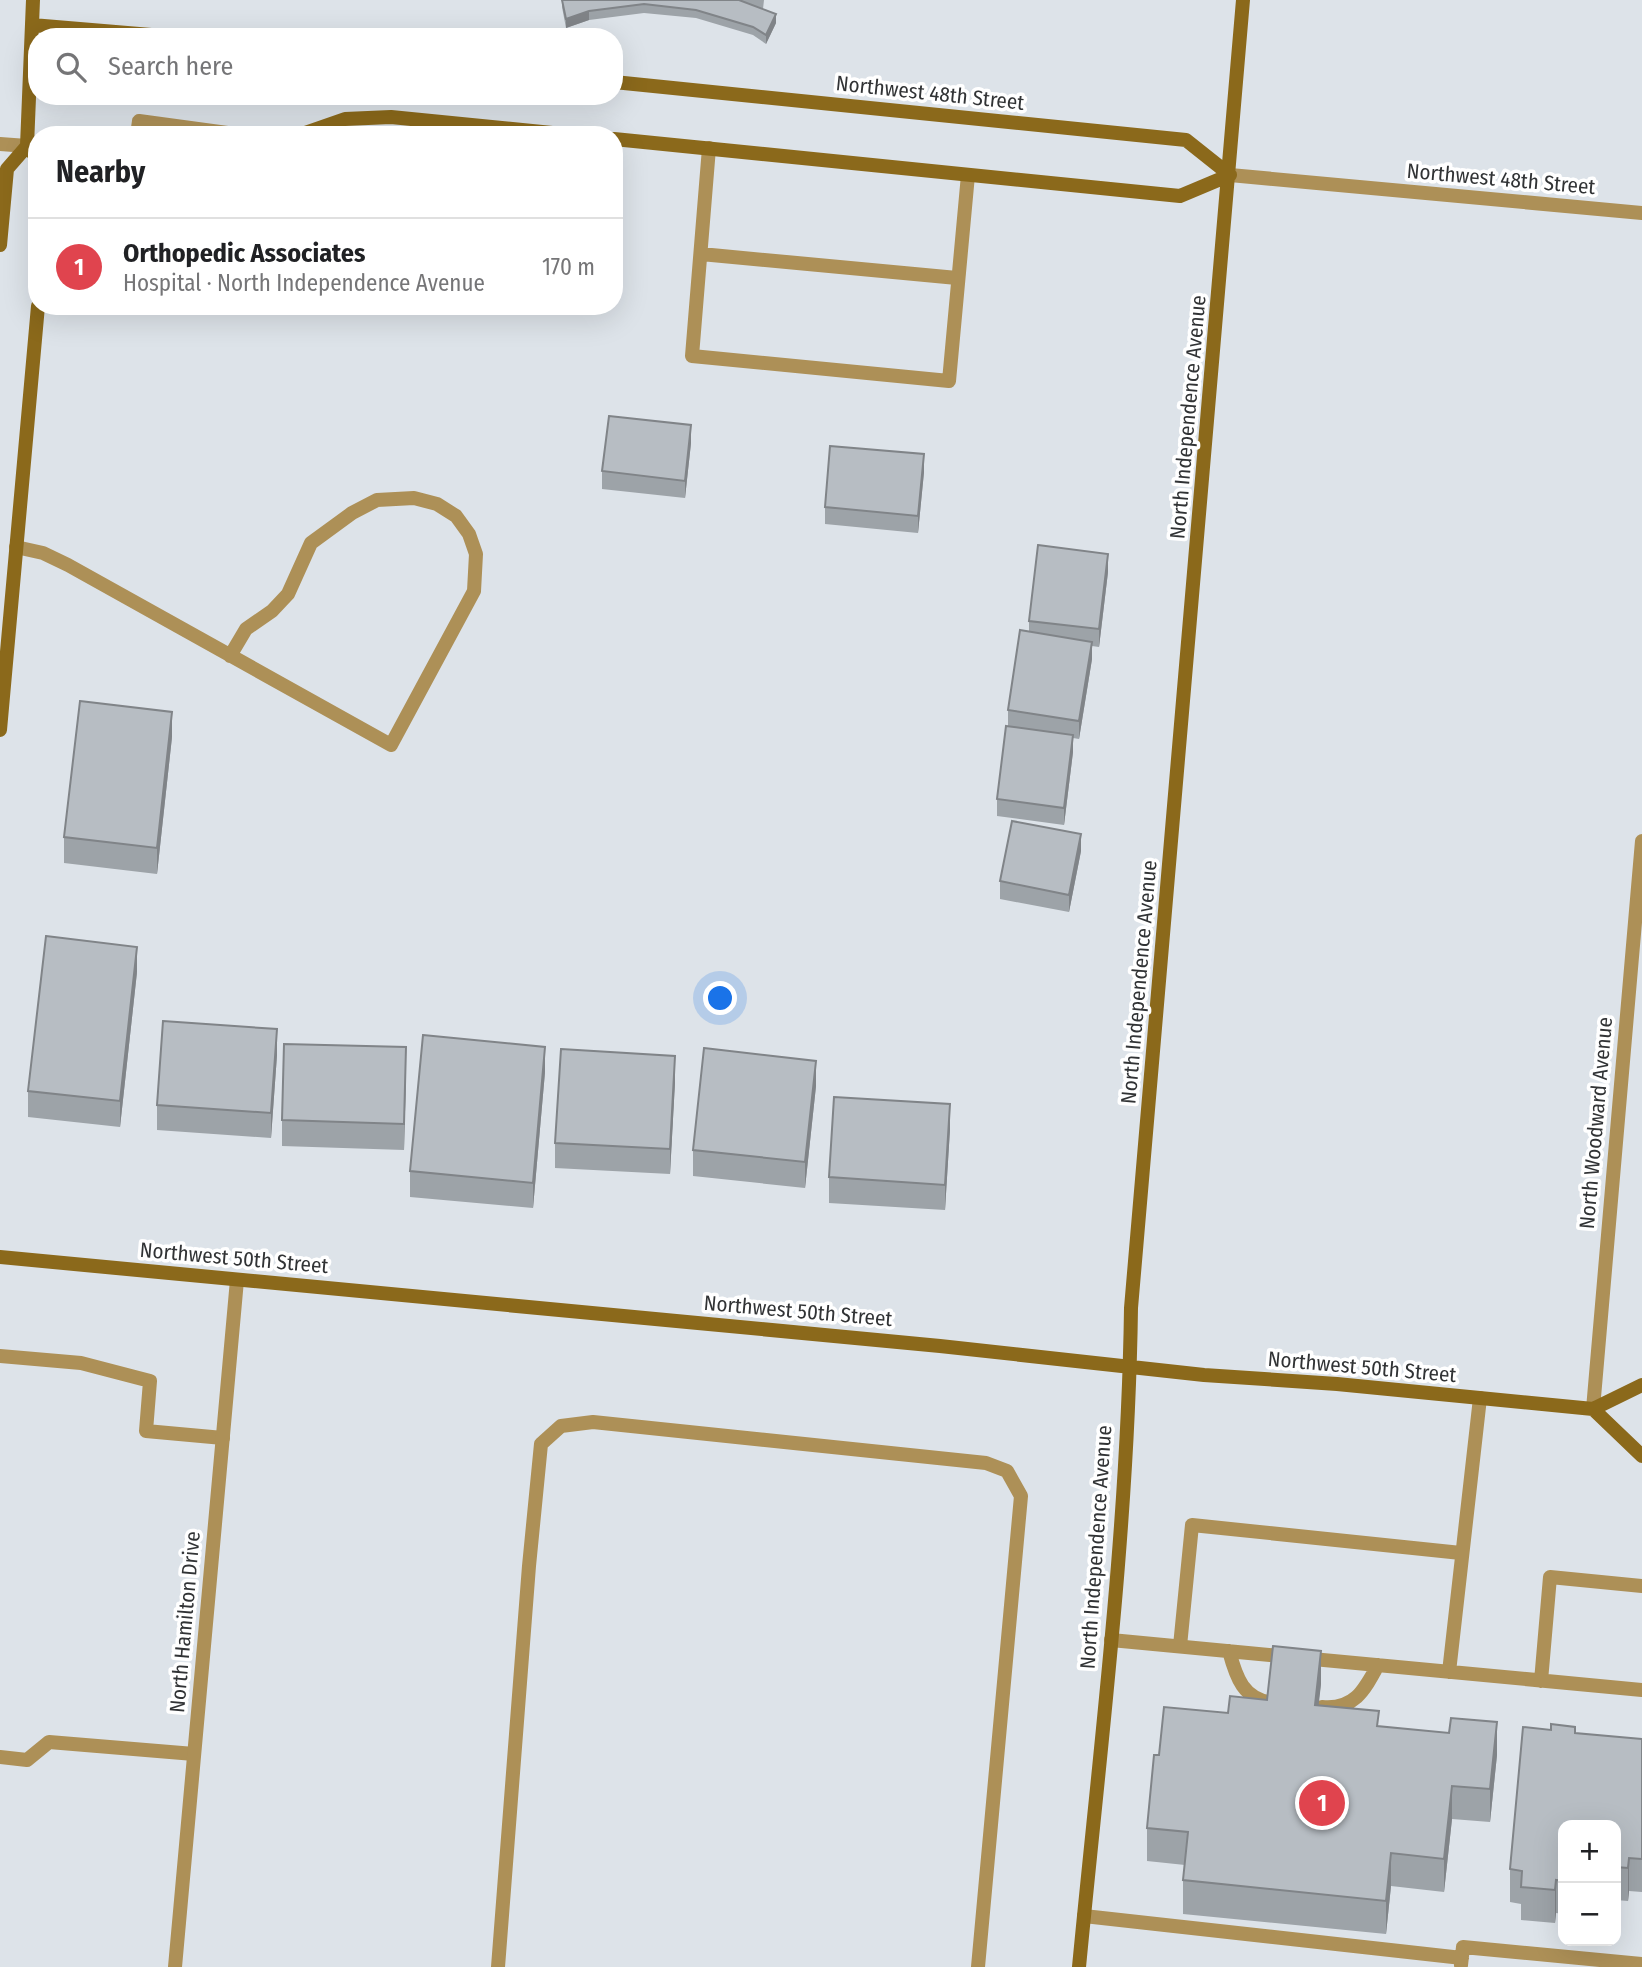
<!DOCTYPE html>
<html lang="en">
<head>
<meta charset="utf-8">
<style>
  :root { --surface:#fff; --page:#f2f2f2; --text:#202124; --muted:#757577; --line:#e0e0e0; --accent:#786031 }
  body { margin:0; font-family:"Fira Sans Condensed",sans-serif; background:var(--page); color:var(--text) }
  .controls { position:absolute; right:21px; bottom:21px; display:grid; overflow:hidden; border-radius:14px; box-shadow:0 7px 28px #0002 }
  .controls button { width:63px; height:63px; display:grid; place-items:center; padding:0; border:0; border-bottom:2px solid var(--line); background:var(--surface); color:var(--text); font:35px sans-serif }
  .you { position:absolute; left:721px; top:999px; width:24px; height:24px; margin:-18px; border:5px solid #fff; border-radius:50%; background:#1a73e8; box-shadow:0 0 0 10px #1a73e833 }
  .badge { display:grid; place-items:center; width:46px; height:46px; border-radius:50%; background:var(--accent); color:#fff; font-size:23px; font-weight:700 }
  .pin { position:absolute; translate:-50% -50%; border:4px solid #fff; box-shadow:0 2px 7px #0006 }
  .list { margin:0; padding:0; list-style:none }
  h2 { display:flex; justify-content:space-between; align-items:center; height:91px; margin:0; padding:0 28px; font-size:30px }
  h2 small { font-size:23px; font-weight:400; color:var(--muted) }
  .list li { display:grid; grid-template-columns:46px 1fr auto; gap:21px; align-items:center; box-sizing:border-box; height:98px; padding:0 28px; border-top:2px solid var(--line) }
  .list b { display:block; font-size:26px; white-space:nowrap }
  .list p { margin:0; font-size:23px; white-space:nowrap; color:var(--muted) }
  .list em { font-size:23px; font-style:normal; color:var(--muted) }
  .icon { flex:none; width:38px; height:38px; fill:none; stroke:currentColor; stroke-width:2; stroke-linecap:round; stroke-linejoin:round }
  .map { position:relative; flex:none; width:1642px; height:1967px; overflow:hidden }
  .search { position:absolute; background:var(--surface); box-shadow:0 7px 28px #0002; left:28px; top:28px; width:595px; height:77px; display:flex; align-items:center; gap:18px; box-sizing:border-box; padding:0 24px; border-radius:28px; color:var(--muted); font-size:26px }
  .panel { position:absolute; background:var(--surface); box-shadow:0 7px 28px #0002; left:28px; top:126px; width:595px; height:189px; border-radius:28px }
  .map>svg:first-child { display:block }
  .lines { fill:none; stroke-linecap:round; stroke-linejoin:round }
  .lane { stroke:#ad9057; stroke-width:14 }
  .street { stroke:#ad9057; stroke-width:14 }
  .secondary { stroke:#8b691b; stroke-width:14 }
  .wall { fill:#9da3a8 }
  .shaded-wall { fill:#808488 }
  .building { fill:#b7bdc3; stroke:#808488; stroke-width:2 }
  .labels { text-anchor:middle; stroke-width:7; stroke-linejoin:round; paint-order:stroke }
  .street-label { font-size:21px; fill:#313335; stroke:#fff }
</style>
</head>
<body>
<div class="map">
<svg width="1642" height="1967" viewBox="0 0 1642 1967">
  <rect width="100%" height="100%" fill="#dde3e9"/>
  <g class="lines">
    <path class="lane" d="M137 135 139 121 242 135
      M709 148 692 356 949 381 968 175
      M701 254 957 278
      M16 547 43 553 68 565 391 745 474 591 476 554 469 534 456 516 437 504 414 498 377 500 352 513 311 543 288 594 272 611 246 629 230 656
      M0 1356 81 1363 150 1381 146 1431 223 1438
      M1111 1640 1642 1690
      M1180 1646 1192 1525 1461 1553
      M1229 1651C1236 1677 1243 1700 1274 1703
      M1449 1672 1480 1398
      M1541 1681 1550 1577 1642 1586
      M1322 1707C1354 1710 1364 1691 1378 1665
      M0 1757 27 1760 49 1742 194 1754
      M1084 1916 1462 1958
      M1461 1965 1463 1947 1642 1964
      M498 1967 529 1566 541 1444 561 1426 593 1422 986 1463 1007 1471 1021 1496 978 1967"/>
    <path class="street" d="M0 144 27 146
      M1230 175 1642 213
      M1593 1409 1642 841
      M175 1967 237 1280"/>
    <path class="secondary" d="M32 25 175 37
      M614 82 1186 140 1230 175 1180 196 614 139
      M299 135 345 119 391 117 572 135
      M27 146 37 158
      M0 245 7 169 27 146 33 0
      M0 730 38 306
      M0 1257 940 1346 1204 1375 1337 1384 1593 1409 1642 1385
      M1593 1409 1642 1456
      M1079 1967C1100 1748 1128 1528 1131 1308L1243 0"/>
  </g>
  <path class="wall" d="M562 0H764L763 9 776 23 766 44 753 35 696 18 644 13 589 20 566 28 562 7Z
    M691 443 685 498 602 489V471Z
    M924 472 918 533 825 524V507Z
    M1108 572 1099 647 1092 646V659L1079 739 1073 738V752L1064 825 997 816V799L1008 727V710L1029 632V621Z
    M172 737 157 874 64 863V837Z
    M1081 851 1069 912 1000 899V881Z
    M137 972 120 1127 28 1117V1091Z
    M277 1055 271 1138 157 1130V1105Z
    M545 1072 533 1208 410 1197V1171Z
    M406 1073 404 1150 282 1146V1120Z
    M675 1082 670 1174 555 1168V1143Z
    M816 1086 805 1188 693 1176V1150Z
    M950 1129 945 1210 829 1203V1177Z
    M1321 1684 1318 1705 1379 1726 1497 1755 1490 1822 1452 1819 1444 1892 1391 1886 1386 1934 1183 1914V1880L1185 1865 1147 1861V1828L1159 1755 1228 1713Z
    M1575 1733 1642 1739V1892L1629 1891 1628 1901 1616 1900V1825H1563V1914L1556 1913 1555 1923 1521 1920V1904L1510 1902V1869Z"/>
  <path class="shaded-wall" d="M589 11V20L566 28V19Z
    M776 14V23L766 44V35Z
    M691 425V443L685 498V481Z
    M924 454V472L918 533V516Z
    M1108 554V572L1099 647V629Z
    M1092 642V659L1079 739V721Z
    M172 712V737L157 874V848Z
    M1073 735V752L1064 825V808Z
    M1081 834V851L1069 912V895Z
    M137 947V972L120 1127V1101Z
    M277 1029V1055L271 1138V1113Z
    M406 1047V1073L404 1150V1124Z
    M545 1047V1072L533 1208V1183Z
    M675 1056V1082L670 1174V1149Z
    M816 1061V1086L805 1188V1162Z
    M950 1104V1129L945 1210V1185Z
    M1321 1651V1684L1315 1738V1705Z
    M1497 1722V1755L1490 1822V1789Z
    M1452 1786V1819L1444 1892V1859Z
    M1391 1853V1886L1386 1934V1901Z
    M1629 1858V1891L1628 1901V1868Z
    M1556 1880V1913L1555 1923V1890Z"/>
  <path class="building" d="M562 0H739L776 14 766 35 753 27 696 10 644 4 589 11 566 19Z
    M609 416 691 425 685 481 602 471Z
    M830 446 924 454 918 516 825 507Z
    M1038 545 1108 554 1099 629 1029 621Z
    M1020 630 1092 642 1079 721 1008 710Z
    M80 701 172 712 157 848 64 837Z
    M1006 726 1073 735 1064 808 997 799Z
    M1012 821 1081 834 1069 895 1000 881Z
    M46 936 137 947 120 1101 28 1091Z
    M163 1021 277 1029 271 1113 157 1105Z
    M423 1035 545 1047 533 1183 410 1171Z
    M284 1044 406 1047 404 1124 282 1120Z
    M704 1048 816 1061 805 1162 693 1150Z
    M561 1049 675 1056 670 1149 555 1143Z
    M834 1097 950 1104 945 1185 829 1177Z
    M1273 1646 1321 1651 1315 1705 1379 1711 1377 1726 1449 1733 1451 1718 1497 1722 1490 1789 1452 1786 1444 1859 1391 1853 1386 1901 1183 1880 1188 1832 1147 1828 1154 1755H1159L1164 1707 1228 1713 1230 1696 1267 1700Z
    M1551 1724 1575 1727V1733L1642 1739V1859L1629 1858 1628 1868 1616 1867V1825H1563V1881L1556 1880 1555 1890 1521 1887 1522 1871 1510 1869 1523 1727 1551 1730Z"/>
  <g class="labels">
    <g class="street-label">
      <text transform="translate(930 93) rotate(6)" y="7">Northwest 48th Street</text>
      <text transform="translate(1501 179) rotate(5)" y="7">Northwest 48th Street</text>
      <text transform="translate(1188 417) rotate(-85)" y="7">North Independence Avenue</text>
      <text transform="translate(1139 982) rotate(-85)" y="7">North Independence Avenue</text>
      <text transform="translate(1596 1123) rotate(-85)" y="7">North Woodward Avenue</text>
      <text transform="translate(234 1258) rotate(5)" y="7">Northwest 50th Street</text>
      <text transform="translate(798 1311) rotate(5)" y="7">Northwest 50th Street</text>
      <text transform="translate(1362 1367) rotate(5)" y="7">Northwest 50th Street</text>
      <text transform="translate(1096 1547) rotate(-86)" y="7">North Independence Avenue</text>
      <text transform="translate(185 1622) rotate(-85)" y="7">North Hamilton Drive</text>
    </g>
  </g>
</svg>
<div class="controls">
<button>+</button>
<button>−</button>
</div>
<div class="you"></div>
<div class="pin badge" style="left:1322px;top:1803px;background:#e0444e">1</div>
<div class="search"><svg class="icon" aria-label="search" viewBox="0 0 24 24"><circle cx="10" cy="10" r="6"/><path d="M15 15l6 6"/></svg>Search here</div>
<section class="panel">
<h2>Nearby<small></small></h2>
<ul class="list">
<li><span class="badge" style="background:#e0444e">1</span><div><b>Orthopedic Associates</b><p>Hospital · North Independence Avenue</p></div><em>170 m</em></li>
</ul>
</section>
</div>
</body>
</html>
